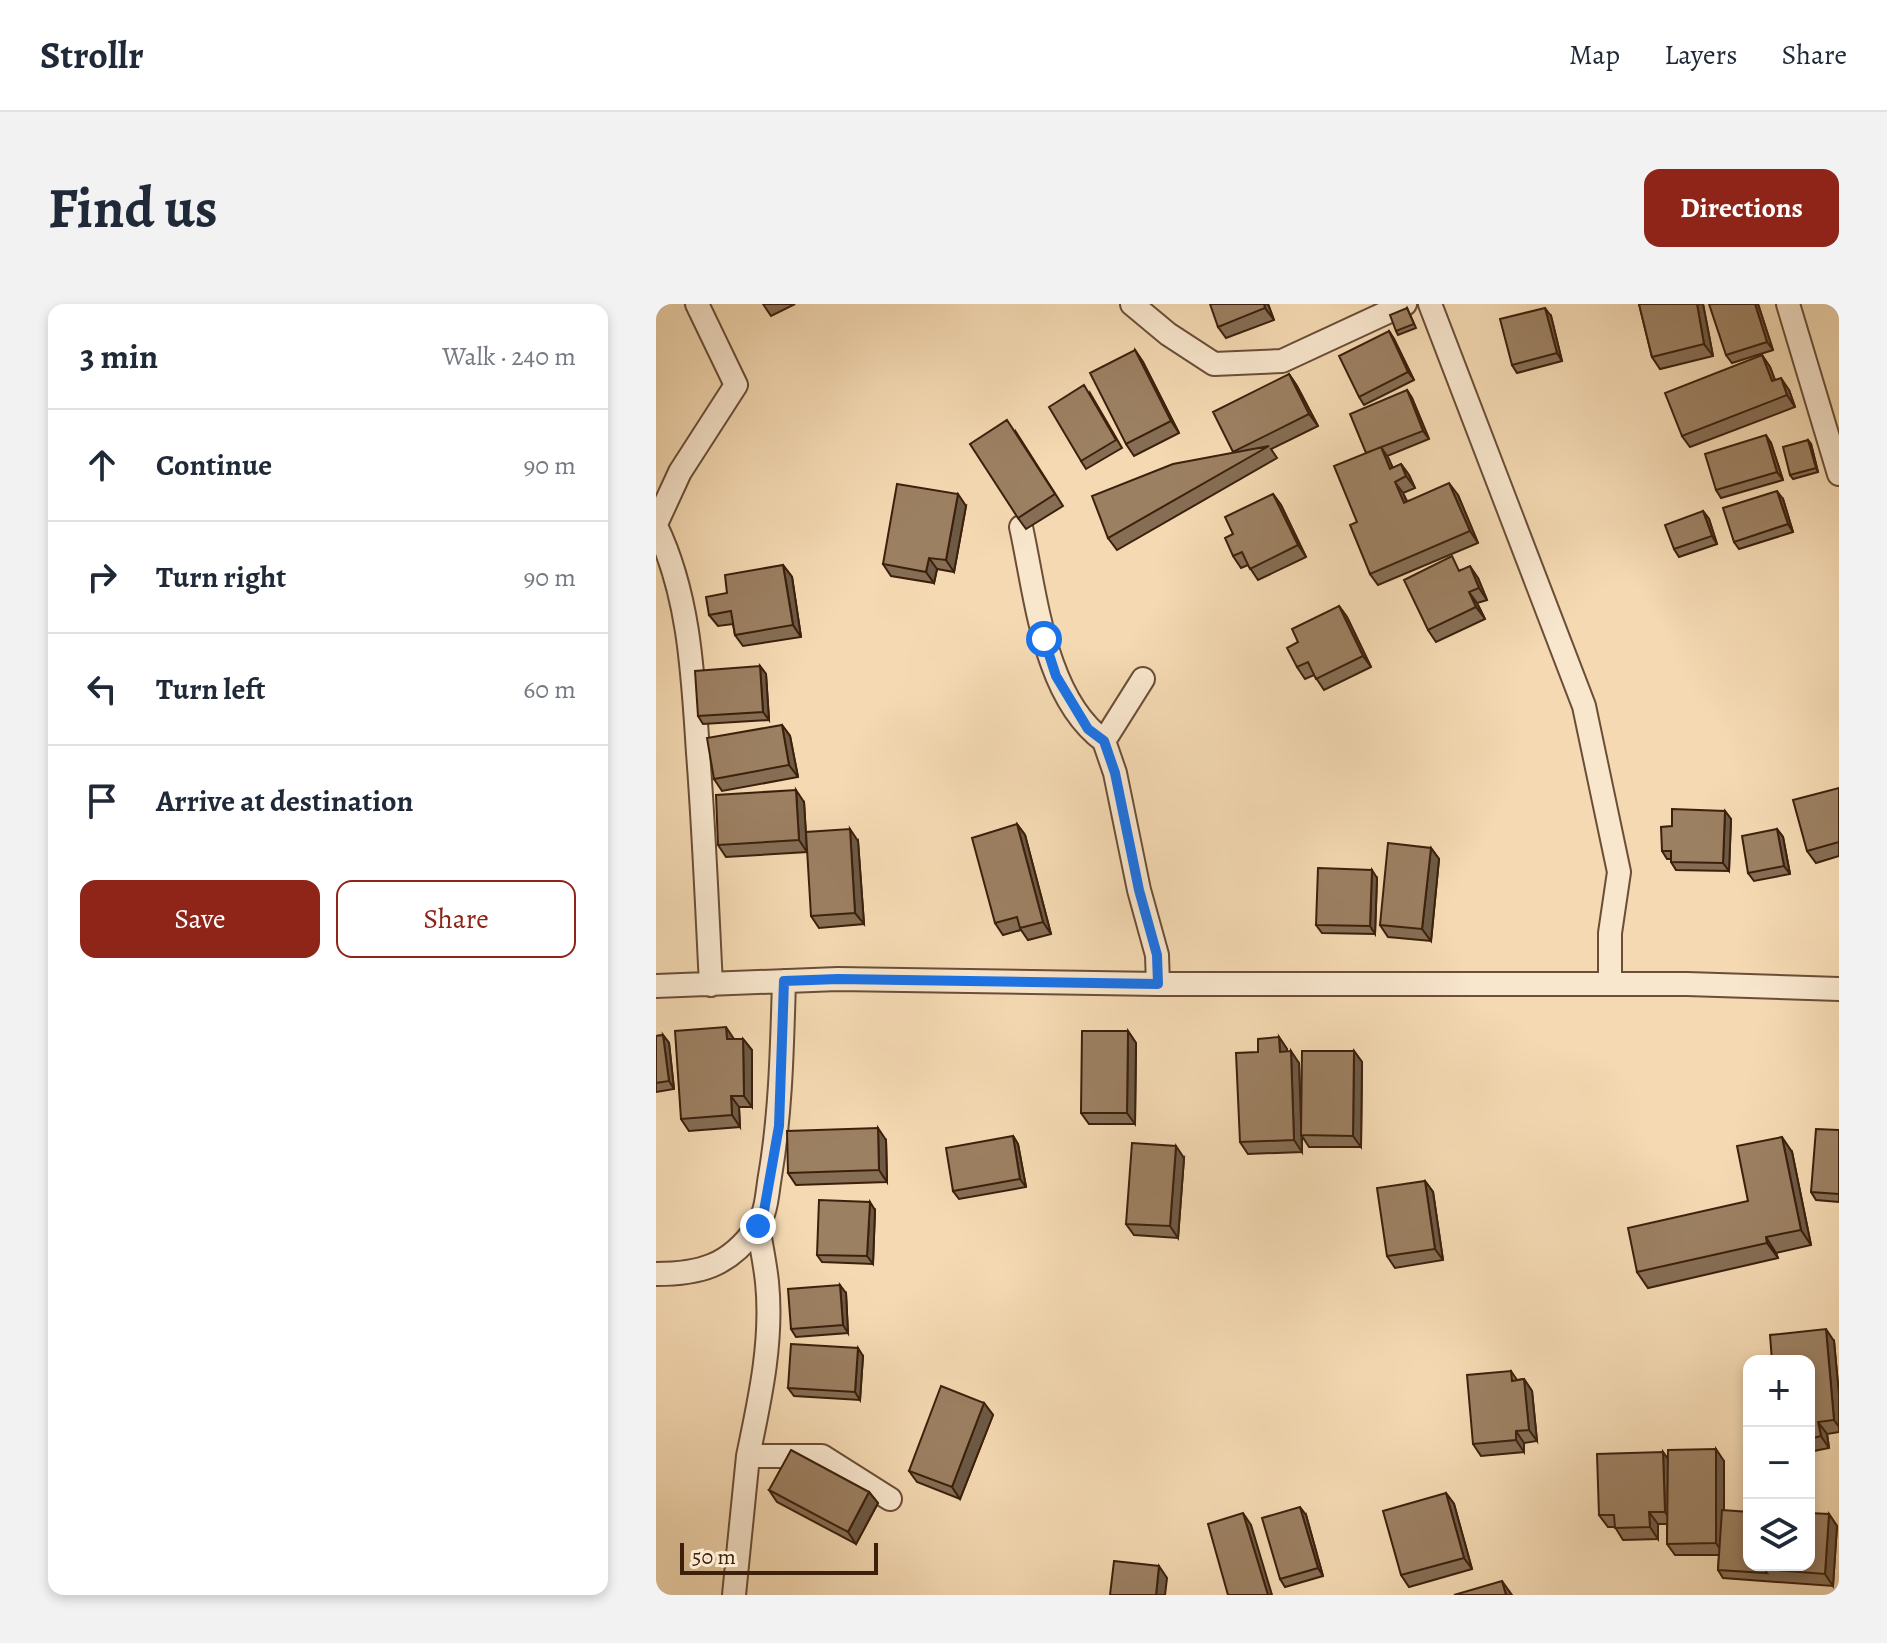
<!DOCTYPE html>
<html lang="en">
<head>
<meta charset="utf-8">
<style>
  :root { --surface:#fff; --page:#f2f2f3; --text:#1f2937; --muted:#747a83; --line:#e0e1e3; --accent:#8f2418 }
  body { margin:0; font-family:Alegreya,serif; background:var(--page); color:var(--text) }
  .controls { position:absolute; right:24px; bottom:24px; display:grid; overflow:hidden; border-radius:16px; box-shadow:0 4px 12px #0003 }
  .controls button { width:72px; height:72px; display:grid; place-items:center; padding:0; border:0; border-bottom:2px solid var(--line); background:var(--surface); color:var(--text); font:40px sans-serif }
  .scale { position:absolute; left:24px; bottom:20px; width:198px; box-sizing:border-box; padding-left:8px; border:4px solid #3c200c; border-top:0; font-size:22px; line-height:28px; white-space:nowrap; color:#3c200c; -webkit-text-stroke:6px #f8e6cd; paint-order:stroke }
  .stop { position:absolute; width:24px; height:24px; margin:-18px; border:6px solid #1a73e8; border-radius:50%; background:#fff }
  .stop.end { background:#1a73e8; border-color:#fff; box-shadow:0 2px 8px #0008 }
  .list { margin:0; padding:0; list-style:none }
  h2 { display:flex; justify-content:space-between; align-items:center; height:104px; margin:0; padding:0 32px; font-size:34px }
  h2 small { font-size:26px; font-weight:400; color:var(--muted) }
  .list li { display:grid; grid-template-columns:52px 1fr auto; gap:24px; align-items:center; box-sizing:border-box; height:112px; padding:0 32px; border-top:2px solid var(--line) }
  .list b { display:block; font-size:30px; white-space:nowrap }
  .list em { font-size:26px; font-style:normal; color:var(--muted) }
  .actions { display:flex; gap:16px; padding:24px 32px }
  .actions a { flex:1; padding:18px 0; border:2px solid var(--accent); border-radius:16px; text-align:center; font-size:28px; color:var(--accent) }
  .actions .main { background:var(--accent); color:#fff }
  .icon { flex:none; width:44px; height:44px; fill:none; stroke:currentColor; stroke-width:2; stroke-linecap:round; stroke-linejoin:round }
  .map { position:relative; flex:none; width:1183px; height:1291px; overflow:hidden; border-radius:16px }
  header { display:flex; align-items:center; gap:48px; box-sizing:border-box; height:112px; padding:0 40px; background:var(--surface); border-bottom:2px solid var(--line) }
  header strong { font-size:38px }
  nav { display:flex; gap:44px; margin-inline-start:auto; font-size:28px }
  .intro { display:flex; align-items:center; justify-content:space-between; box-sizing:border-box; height:192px; padding:0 48px }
  h1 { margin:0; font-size:56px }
  .button { padding:20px 36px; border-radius:16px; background:var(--accent); color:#fff; font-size:28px; font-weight:700 }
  main { display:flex; gap:48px; padding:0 48px }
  aside { flex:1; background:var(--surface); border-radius:16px; box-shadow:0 4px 12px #0003 }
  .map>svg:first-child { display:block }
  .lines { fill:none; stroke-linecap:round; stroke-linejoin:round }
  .minor-casing { stroke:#6a4e36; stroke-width:26 }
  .minor { stroke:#f8e6cd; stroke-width:22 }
  .wall { fill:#866e54; stroke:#3c200c; stroke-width:2 }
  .shaded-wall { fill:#6d5a45; stroke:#3c200c; stroke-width:2 }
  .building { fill:#9c8062; stroke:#3c200c; stroke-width:2 }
  .route { stroke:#1a73e8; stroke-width:10 }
</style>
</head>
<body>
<header>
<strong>Strollr</strong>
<nav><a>Map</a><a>Layers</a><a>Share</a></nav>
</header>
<div class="intro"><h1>Find us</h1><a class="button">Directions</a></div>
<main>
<aside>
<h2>3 min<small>Walk · 240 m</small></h2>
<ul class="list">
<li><svg class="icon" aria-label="ahead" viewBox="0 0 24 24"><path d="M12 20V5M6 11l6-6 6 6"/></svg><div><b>Continue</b></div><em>90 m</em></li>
<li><svg class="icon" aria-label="right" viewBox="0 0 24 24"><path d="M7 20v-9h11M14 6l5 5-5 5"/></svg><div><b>Turn right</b></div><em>90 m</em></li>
<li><svg class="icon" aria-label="left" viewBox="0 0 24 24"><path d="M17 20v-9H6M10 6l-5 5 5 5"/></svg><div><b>Turn left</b></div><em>60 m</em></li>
<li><svg class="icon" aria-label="arrive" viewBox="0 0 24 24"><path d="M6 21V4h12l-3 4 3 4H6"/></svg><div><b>Arrive at destination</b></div></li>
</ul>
<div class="actions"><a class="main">Save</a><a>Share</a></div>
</aside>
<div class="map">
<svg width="1183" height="1291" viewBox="0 0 1183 1291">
  <rect width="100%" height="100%" fill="#f4d9b2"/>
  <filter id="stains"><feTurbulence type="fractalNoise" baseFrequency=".0025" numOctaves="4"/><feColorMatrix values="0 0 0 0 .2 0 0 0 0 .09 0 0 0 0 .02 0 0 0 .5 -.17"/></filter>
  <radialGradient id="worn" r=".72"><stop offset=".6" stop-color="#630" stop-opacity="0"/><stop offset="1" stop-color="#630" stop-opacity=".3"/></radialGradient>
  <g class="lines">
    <defs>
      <path id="minor" d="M476 0 512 30 558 60 626 57 749 0
        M774 0 928 402 963 568 954 629V680
        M1132 0 1183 170
        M0 220 24 168 80 81 41 0
        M0 222C34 292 37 373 42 449 48 526 51 603 55 681
        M365 223C380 291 388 393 448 437
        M487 375 448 437 459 469 483 586 501 651 502 680
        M0 682 182 675 502 680H1031L1183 685
        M102 922C105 941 109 959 111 978 117 1036 104 1095 92 1152H166L234 1195
        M0 970C44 970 73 962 100 924 111 909 111 889 114 872 125 807 126 742 128 677
        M78 1291 92 1152"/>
    </defs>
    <use href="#minor" class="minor-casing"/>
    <use href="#minor" class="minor"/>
  </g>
  <path class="wall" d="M107 0H139L115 12Z
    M612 0 618 16 570 34 562 23Z
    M983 0H1047L1057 52 1004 65 996 53Z
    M1102 0 1117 46 1076 59 1070 51Z
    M751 4 760 24 742 31 740 27Z
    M895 12 906 57 861 69 856 61Z
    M733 27 738 35 758 76 708 101 703 93Z
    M479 46 487 58 523 129 478 152 470 140Z
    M1106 51 1114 63 1119 76 1133 86 1139 103 1034 143 1026 132Z
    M633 70 641 82 662 122 615 145 621 154 461 246 452 234 577 149Z
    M751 86 756 94 773 135 731 152 737 164 745 160 753 171 759 184 747 189 751 197 802 191 822 239 722 281 714 270 701 218 710 149Z
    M434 89 466 144 430 165 425 157Z
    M360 128 407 202 370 225 362 214Z
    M1152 136 1155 140 1162 168 1137 175 1134 171Z
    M1115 139 1127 176 1065 194 1060 186Z
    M617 190 625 201 650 253 602 276 592 261 585 264 577 252V230Z
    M1127 195 1137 228 1083 245 1078 238Z
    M310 202 298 268 281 265 278 279 235 272 227 260Z
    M1047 207 1053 215 1061 240 1023 253 1018 245Z
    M127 261 136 273 145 333 87 342 79 331 77 320 62 322 53 311 71 289Z
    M805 266 822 274 831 296 821 299 829 315 780 338 772 326Z
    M683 302 691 313 715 363 668 386 658 371 649 375 641 363 642 338Z
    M104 362 110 370 113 416 47 420 42 412Z
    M126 421 134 432 142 473 66 487 58 475Z
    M1183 484V552L1160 559 1151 547Z
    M148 498 151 548 70 553 62 541Z
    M1069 507 1075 515 1073 567 1020 566 1015 558V555H1011L1006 547 1016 522Z
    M361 520 369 531 395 630 372 636 365 626 347 631 339 619Z
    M1121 525 1127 533 1134 570 1098 577 1092 569Z
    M202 537 208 620 163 624 155 612Z
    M775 544 783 555 775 637 732 633 724 621Z
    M721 574 719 630 666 629 660 621Z
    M472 727 480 739 479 820H433L425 809Z
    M7 731 13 739 18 785 0 788V732Z
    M623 733 631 745V748L643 759 645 819 698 747 706 758 705 843H653L646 832V848L592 850 584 838 602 748Z
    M78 735H87L96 746V803H83L84 823 33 827 25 815Z
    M1183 826V898L1160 896 1155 888Z
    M357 832 362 840 370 883 303 895 297 887Z
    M230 836 231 878 140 881 132 869Z
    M1136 848 1155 941 1120 949 1122 954 992 984 981 968 1092 897Z
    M528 854 522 934 478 931 470 920Z
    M769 877 777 888 787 956 739 964 731 952Z
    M219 906 217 960 166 958 161 951Z
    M190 989 192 1029 140 1033 135 1025Z
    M1178 1037 1183 1091V1128L1171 1130 1173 1144 1153 1148V1057Z
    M207 1052 204 1096 138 1092 132 1084Z
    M855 1067 861 1076 868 1075 876 1087 881 1137 868 1139V1148L825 1152 817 1140Z
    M328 1099 337 1111 304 1195 261 1178 253 1167Z
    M1007 1148 1012 1155 1068 1157V1206L1093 1261 1173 1210 1181 1222 1177 1282 1067 1274 1062 1266 1063 1251H1019L1011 1240V1220H1002V1235L967 1236 959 1223H952L943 1211Z
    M113 1186 213 1188 222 1199 200 1240 121 1198Z
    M790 1189 798 1200 816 1265 753 1283 745 1271Z
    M650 1211 667 1272 629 1283 624 1275Z"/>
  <path class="shaded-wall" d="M608 0H612L618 16 609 4Z
    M1041 0H1047L1057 52 1048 40Z
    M1099 0H1102L1117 46 1111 38Z
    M889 4 895 12 906 57 901 49Z
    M733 27 738 35 758 76 752 68Z
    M479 46 487 58 523 129 515 117Z
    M1106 51 1114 63 1124 89 1116 77Z
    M633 70 641 82 662 122 653 110Z
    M1125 74 1133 86 1139 103 1131 91Z
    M751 86 756 94 773 135 767 127Z
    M1110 131 1115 139 1127 176 1121 168Z
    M1152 136 1155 140 1162 168 1160 164Z
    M725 143 733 155 742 177 734 165Z
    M745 160 753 171 759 184 750 172Z
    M739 178 747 189 756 210 748 199Z
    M793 179 802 191 822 239 814 227Z
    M1121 187 1127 195 1137 228 1132 220Z
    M302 190 310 202 298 268 290 256Z
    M617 190 625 201 650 253 642 241Z
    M1047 207 1053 215 1061 240 1056 232Z
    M273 254 281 265 278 279 270 268Z
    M127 261 136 273 145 333 137 321Z
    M814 262 822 274 831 296 823 284Z
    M813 288 821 299 829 315 820 303Z
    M683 302 691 313 715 363 707 352Z
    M104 362 110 370 113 416 107 408Z
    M126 421 134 432 142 473 133 461Z
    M140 486 148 498 151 548 143 536Z
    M1069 507 1075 515 1073 567 1067 559Z
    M361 520 369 531 395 630 387 618Z
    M194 525 202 537 208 620 199 609Z
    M1121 525 1127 533 1134 570 1128 562Z
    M775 544 783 555 775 637 766 625Z
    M716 566 721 574 719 630 714 622Z
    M70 723 78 735H71Z
    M472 727 480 739 479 820 471 809Z
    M7 731 13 739 18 785 13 777Z
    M623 733 631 745 632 759 624 748Z
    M87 735 96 746V803L88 792Z
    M635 747 643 759 646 848 638 836Z
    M698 747 706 758 705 843 697 832Z
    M75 792 83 803 84 823 76 811Z
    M222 824 230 836 231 878 223 866Z
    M357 832 362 840 370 883 364 875Z
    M1126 833 1136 848 1155 941 1145 926Z
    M520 842 528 854 522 934 514 922Z
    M769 877 777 888 787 956 779 945Z
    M214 898 219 906 217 960 211 952Z
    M1110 933 1120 949 1122 954 1111 939Z
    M184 981 190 989 192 1029 187 1021Z
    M1170 1025 1178 1037 1183 1091V1123L1178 1116Z
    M202 1044 207 1052 204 1096 199 1088Z
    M868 1075 876 1087 881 1137 873 1126Z
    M328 1099 337 1111 304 1195 296 1183Z
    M1162 1118 1171 1130 1173 1144 1165 1132Z
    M860 1127 868 1139V1148L860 1136Z
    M1060 1145 1068 1157V1251L1060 1239Z
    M1007 1148 1015 1160 1017 1220 1009 1208Z
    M213 1188 222 1199 200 1240 192 1228Z
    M790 1189 798 1200 816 1265 808 1254Z
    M644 1203 650 1211 667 1272 662 1264Z
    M993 1208 1002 1220V1235L994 1223Z
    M587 1209 595 1221 616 1291H612Z
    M1173 1210 1181 1222 1177 1282 1169 1270Z
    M503 1262 511 1274 509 1291H500Z
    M846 1277 856 1291H850Z"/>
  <path class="building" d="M554 0H608L609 4 562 23Z
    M983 0H1041L1048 40 996 53Z
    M1053 0H1099L1111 38 1070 51Z
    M751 4 758 20 740 27 734 11Z
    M889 4 901 49 856 61 844 15Z
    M733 27 752 68 703 93 683 52Z
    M479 46 515 117 470 140 434 69Z
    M1106 51 1116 77 1125 74 1131 91 1026 132 1009 89Z
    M633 70 653 110 577 148 557 108Z
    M428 81 460 136 425 157 393 103Z
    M751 86 767 127 710 149 694 110Z
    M351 116 399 190 362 214 314 140Z
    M1110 131 1121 168 1060 186 1049 150Z
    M1152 136 1160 164 1134 171 1127 143Z
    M613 142 452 234 436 192 517 160Z
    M725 143 734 165 745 160 750 172 739 178 748 199 793 179 814 227 714 270 694 221 701 218 678 162Z
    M241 180 302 190 290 256 273 254 270 268 227 260Z
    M1121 187 1132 220 1078 238 1067 204Z
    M617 190 642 241 594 265 586 248 577 252 569 234 577 230 569 213Z
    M1047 207 1056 232 1018 245 1009 221Z
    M796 252 803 267 814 262 823 284 813 288 820 303 772 326 748 276Z
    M127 261 137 321 79 331 75 307 53 311 50 293 71 289 69 271Z
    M683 302 707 352 660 375 652 358 641 363 631 344 642 338 636 325Z
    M104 362 107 408 42 412 39 367Z
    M126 421 133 461 58 475 51 434Z
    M1183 484V538L1151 547 1137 496Z
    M140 486 143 536 62 541 60 491Z
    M1016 505 1069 507 1067 559 1015 558V547H1006L1005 523 1016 522Z
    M361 520 387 618 364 624 361 613 339 619 316 534Z
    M194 525 199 609 155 612 150 528Z
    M1121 525 1128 562 1092 569 1086 532Z
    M732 539 775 544 766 625 724 621Z
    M662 564 716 566 714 622 660 621Z
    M70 723 71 735H87L88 792H75L76 811 25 815 19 727Z
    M426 727H472L471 809H425Z
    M7 731 13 777 0 779V732Z
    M623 733 624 748 635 747 638 836 584 838 580 749 602 748V735Z
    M646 747H698L697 832 645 831Z
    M222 824 223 866 132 869 131 827Z
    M1160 825 1183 826V890L1155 888Z
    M357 832 364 875 297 887 290 844Z
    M1126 833 1145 926 1110 933 1111 939 981 968 972 924 1092 897 1081 842Z
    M476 839 520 842 514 922 470 920Z
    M769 877 779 945 731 952 721 884Z
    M163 896 214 898 211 952 161 951Z
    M184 981 187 1021 135 1025 132 985Z
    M1170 1025 1178 1116 1162 1118 1165 1132 1153 1135V1057H1116L1114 1031Z
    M135 1040 202 1044 199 1088 132 1084Z
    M855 1067 856 1077 868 1075 873 1126 860 1127V1136L817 1140 811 1071Z
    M285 1082 328 1099 296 1183 253 1167Z
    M1060 1145V1239L1011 1240 1012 1146Z
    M135 1146 213 1188 192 1228 113 1186Z
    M1007 1148 1009 1208H993L994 1223 959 1224 958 1211H943L941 1150Z
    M790 1189 808 1254 745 1271 727 1207Z
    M644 1203 662 1264 624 1275 606 1214Z
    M1066 1206 1093 1208V1261H1109L1108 1265 1111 1269 1062 1266Z
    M587 1209 612 1291H572L552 1220Z
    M1153 1209 1173 1210 1169 1270 1108 1265 1109 1261H1153Z
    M458 1257 503 1262 500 1291H454Z
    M846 1277 850 1291H798Z"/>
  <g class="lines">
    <path class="route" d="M102 922 108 907 123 822 128 677 182 675 502 680 501 651 483 586 459 469 448 437 432 425 400 372 388 335"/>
  </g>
  <rect width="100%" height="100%" filter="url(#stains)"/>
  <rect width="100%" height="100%" fill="url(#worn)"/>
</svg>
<div class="controls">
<button>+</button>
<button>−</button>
<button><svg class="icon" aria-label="layers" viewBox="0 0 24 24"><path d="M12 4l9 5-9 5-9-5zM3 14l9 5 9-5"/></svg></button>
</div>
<div class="scale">50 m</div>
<div class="stop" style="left:388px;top:335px"></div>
<div class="stop end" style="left:102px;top:922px"></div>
</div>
</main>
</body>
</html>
